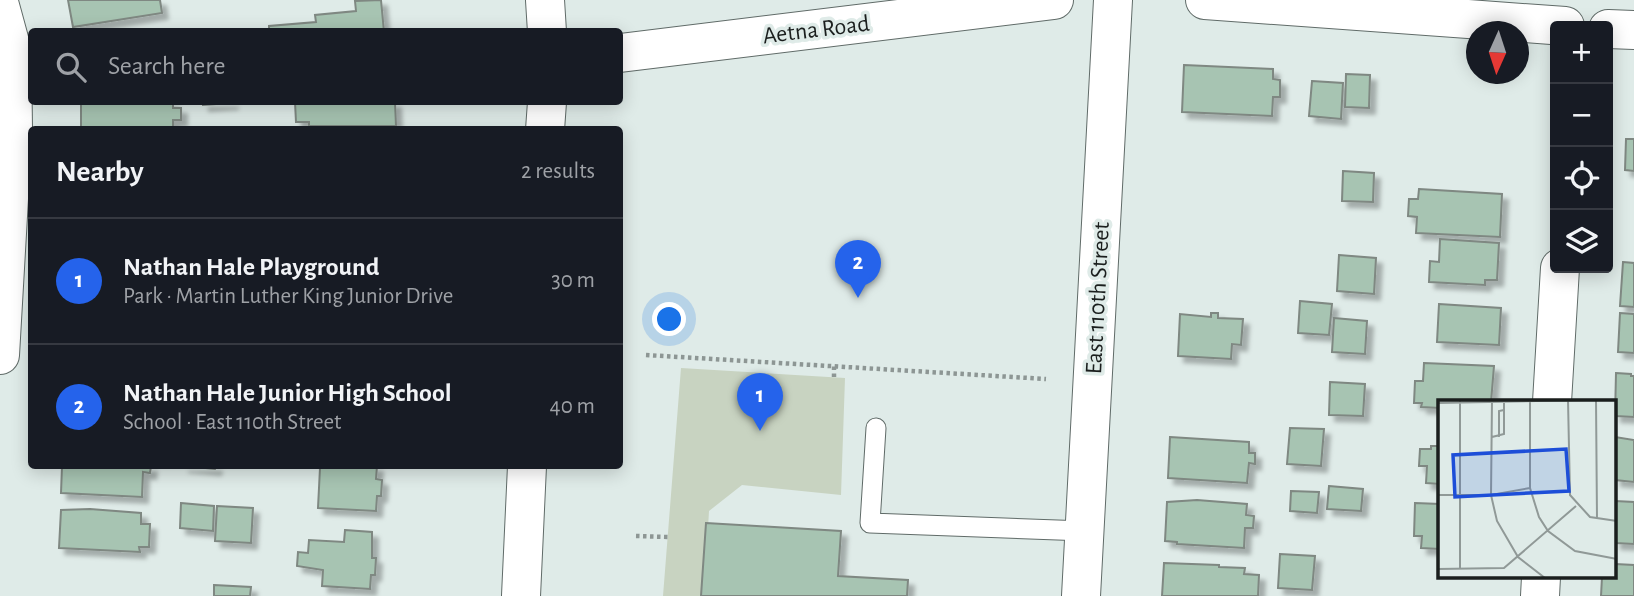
<!DOCTYPE html>
<html lang="en">
<head>
<meta charset="utf-8">
<style>
  :root { --surface:#171b24; --page:#242831; --text:#f1f3f6; --muted:#9ea1a6; --line:#363941; --accent:#2563eb }
  body { margin:0; font-family:"Alegreya Sans",sans-serif; background:var(--page); color:var(--text) }
  .controls { position:absolute; right:21px; top:21px; display:grid; overflow:hidden; border-radius:7px; box-shadow:0 4px 18px #0003 }
  .controls button { width:63px; height:63px; display:grid; place-items:center; padding:0; border:0; border-bottom:2px solid var(--line); background:var(--surface); color:var(--text); font:35px sans-serif }
  .compass { position:absolute; left:1466px; top:21px; width:63px; height:63px; border-radius:50%; background:var(--surface); box-shadow:0 4px 18px #0003; rotate:183deg }
  .you { position:absolute; left:670px; top:320px; width:24px; height:24px; margin:-18px; border:5px solid #fff; border-radius:50%; background:#1a73e8; box-shadow:0 0 0 10px #1a73e833 }
  .badge { display:grid; place-items:center; width:46px; height:46px; border-radius:50%; background:var(--accent); color:#fff; font-size:23px; font-weight:700 }
  .pin { position:absolute; translate:-50% -58px; filter:drop-shadow(0 2px 4px #0008) }
  .pin::after { content:''; position:absolute; top:37px; width:24px; height:21px; background:inherit; clip-path:polygon(0 0,100% 0,50% 100%) }
  .list { margin:0; padding:0; list-style:none }
  h2 { display:flex; justify-content:space-between; align-items:center; height:91px; margin:0; padding:0 28px; font-size:30px }
  h2 small { font-size:23px; font-weight:400; color:var(--muted) }
  .list li { display:grid; grid-template-columns:46px 1fr auto; gap:21px; align-items:center; box-sizing:border-box; height:126px; padding:0 28px; border-top:2px solid var(--line) }
  .list b { display:block; font-size:26px; white-space:nowrap }
  .list p { margin:0; font-size:23px; white-space:nowrap; color:var(--muted) }
  .list em { font-size:23px; font-style:normal; color:var(--muted) }
  .icon { flex:none; width:38px; height:38px; fill:none; stroke:currentColor; stroke-width:2; stroke-linecap:round; stroke-linejoin:round }
  .map { position:relative; flex:none; width:1634px; height:596px; overflow:hidden }
  .search { position:absolute; background:var(--surface); box-shadow:0 4px 18px #0003; left:28px; top:28px; width:595px; height:77px; display:flex; align-items:center; gap:18px; box-sizing:border-box; padding:0 24px; border-radius:7px; color:var(--muted); font-size:26px }
  .panel { position:absolute; background:var(--surface); box-shadow:0 4px 18px #0003; left:28px; top:126px; width:595px; height:343px; border-radius:7px }
  .map>svg:first-child { display:block }
  .green { fill:#c8d3c1 }
  .building { fill:#a7c4b2; stroke:#7f8882; stroke-width:2; filter:url(#shadow) }
  .lines { fill:none; stroke-linecap:round; stroke-linejoin:round }
  .service-casing { stroke:#606b68; stroke-width:21 }
  .minor-casing { stroke:#606b68; stroke-width:40 }
  .tertiary-casing { stroke:#606b68; stroke-width:40 }
  .path { stroke:#8d9694; stroke-width:4.5; stroke-dasharray:3.5 3.5; stroke-linecap:butt }
  .service { stroke:#fff; stroke-width:19 }
  .minor { stroke:#fff; stroke-width:38 }
  .tertiary { stroke:#fff; stroke-width:38 }
  .labels { text-anchor:middle; stroke-width:7; stroke-linejoin:round; paint-order:stroke }
  .street-label { font-size:24px; fill:#1a1e1d; stroke:#dfebe8 }
  .inset-road { fill:none; stroke:#909997; stroke-width:2 }
  .view { fill:#1d4ed8; fill-opacity:0.15; stroke:#1d4ed8; stroke-width:3.5 }
  .inset-edge { fill:none; stroke:#1a1e1d; stroke-width:3.5 }
</style>
</head>
<body>
<div class="map">
<svg width="1634" height="596" viewBox="0 0 1634 596">
  <defs>
    <filter id="shadow"><feDropShadow dx="6" dy="6" stdDeviation="2" flood-color="#0004"/></filter>
  </defs>
  <rect width="100%" height="100%" fill="#dfebe8"/>
  <path class="green" d="M681 368 845 378 841 495 742 485 709 511 704 596H663Z"/>
  <path class="building" d="M68 0H160L162 13 73 27Z
    M381 0 384 32H269V26L316 22 315 15 356 11 355 1Z
    M1184 65 1273 69V79L1280 80V97H1273L1272 116 1182 112Z
    M1346 74 1370 75 1369 108 1345 107Z
    M1312 81 1343 83 1341 119 1309 116Z
    M81 102H173V108H181V120H173V130H81Z
    M203 102H232V103L203 105Z
    M295 102H395L396 126H309V122H296Z
    M1626 139H1634V171L1625 170Z
    M1343 171 1374 173 1373 202 1342 201Z
    M1419 189 1502 194 1500 237 1416 233 1417 217 1408 216 1409 199H1418Z
    M1440 239 1499 243 1497 280H1485V285L1429 282 1430 261 1439 262Z
    M1339 255 1376 258 1374 294 1337 291Z
    M1623 262 1634 263V307L1620 306Z
    M1300 301 1332 304 1329 335 1298 333Z
    M1439 304 1501 308 1499 345 1437 342Z
    M1211 313H1218V318L1243 319 1241 345 1232 344 1231 359 1178 356 1180 314 1211 317Z
    M1620 313 1634 314V353L1618 352Z
    M1334 318 1367 321 1365 354 1332 352Z
    M1424 363 1494 366 1491 402H1440V408L1421 407 1422 403H1414L1415 381H1423Z
    M1616 373 1631 374V376H1634V417L1615 416Z
    M1330 382 1365 384 1363 416 1329 415Z
    M1290 428 1324 429 1321 466 1287 464Z
    M1170 437 1249 442V453H1255V464L1249 463 1247 483 1168 478Z
    M1615 437 1634 440V482L1615 480Z
    M1431 446H1440V484L1426 483 1427 466H1419L1420 449H1431Z
    M62 466H151L150 473 143 472 142 497 61 493Z
    M182 466H216L215 469Z
    M329 466H377L376 479 382 480 381 496H377L376 511 318 508 320 468H329Z
    M1329 486 1363 489 1361 511 1327 509Z
    M1291 491 1319 492 1317 513 1290 511Z
    M1197 500 1247 504 1246 515 1254 516 1253 528H1245L1244 548 1177 544V542L1165 541 1167 502Z
    M1615 501 1634 502V544L1615 543Z
    M181 503 214 506 213 531 180 528Z
    M1415 503 1440 504V549L1421 548 1422 536H1414Z
    M217 506 253 508 251 543 215 541Z
    M90 509 141 513V524H150L149 547H139L140 552 59 548 61 510Z
    M706 523 841 531 838 576 908 580 907 596H701Z
    M345 530 372 532V558H376L375 575H371L370 589 322 586 323 570 297 566 298 552 308 553 309 540 344 542Z
    M1280 554 1315 556 1312 590 1278 588Z
    M1164 563 1219 565V567L1245 568 1244 574 1259 575 1258 596H1162Z
    M1615 564 1634 565V596H1601L1602 577H1615Z
    M214 585 251 587 250 596H214Z"/>
  <g class="lines">
    <defs>
      <path id="service" d="M876 428 870 523 1085 531"/>
      <path id="minor" d="M1205 0 1565 26
        M0 6 12 50 13 129 0 355
        M1608 29 1634 30
        M620 53 1054 0
        M1552 402 1560 268
        M1081 596 1113 0
        M1540 596 1541 577"/>
      <path id="tertiary" d="M545 0 547 32
        M545 130 547 102
        M521 596 527 466"/>
    </defs>
    <use href="#service" class="service-casing"/>
    <use href="#minor" class="minor-casing"/>
    <use href="#tertiary" class="tertiary-casing"/>
    <path class="path" d="M646 355 1046 379
      M834 377V366
      M636 536 668 537"/>
    <use href="#service" class="service"/>
    <use href="#minor" class="minor"/>
    <use href="#tertiary" class="tertiary"/>
  </g>
  <g class="labels">
    <g class="street-label">
      <text transform="translate(816 29) rotate(-7)" y="8">Aetna Road</text>
      <text transform="translate(1097 298) rotate(-87)" y="8">East 110th Street</text>
    </g>
  </g>
  <g transform="translate(1438 400)">
    <rect width="178" height="178" fill="#dfebe8"/>
    <path class="inset-road" d="M54 0 53 95 59 121 80 157 107 178M92 0V88L101 117 110 131 137 151 179 159M130 0 132 95 152 117 179 121M158 0 159 119M0 3 149 0M54 37 66 34V3M61 37V11L66 10M0 95H53L92 88M0 169 66 168 138 106M22 169V0"/>
    <path class="view" d="M128 49 131 91 17 97 15 55Z"/>
    <rect width="178" height="178" class="inset-edge"/>
  </g>
</svg>
<div class="controls">
<button>+</button>
<button>−</button>
<button><svg class="icon" aria-label="locate" viewBox="0 0 24 24"><circle cx="12" cy="12" r="6"/><path d="M12 2v4M12 18v4M2 12h4M18 12h4"/></svg></button>
<button><svg class="icon" aria-label="layers" viewBox="0 0 24 24"><path d="M12 4l9 5-9 5-9-5zM3 14l9 5 9-5"/></svg></button>
</div>
<svg class="compass" viewBox="-18 -18 36 36"><path d="M0-13l5 13h-10z" fill="#e53935"/><path d="M0 13l5-13h-10z" fill="#9ea1a6"/></svg>
<div class="you"></div>
<div class="pin badge" style="left:760px;top:431px">1</div>
<div class="pin badge" style="left:858px;top:298px">2</div>
<div class="search"><svg class="icon" aria-label="search" viewBox="0 0 24 24"><circle cx="10" cy="10" r="6"/><path d="M15 15l6 6"/></svg>Search here</div>
<section class="panel">
<h2>Nearby<small>2 results</small></h2>
<ul class="list">
<li><span class="badge">1</span><div><b>Nathan Hale Playground</b><p>Park · Martin Luther King Junior Drive</p></div><em>30 m</em></li>
<li><span class="badge">2</span><div><b>Nathan Hale Junior High School</b><p>School · East 110th Street</p></div><em>40 m</em></li>
</ul>
</section>
</div>
</body>
</html>
